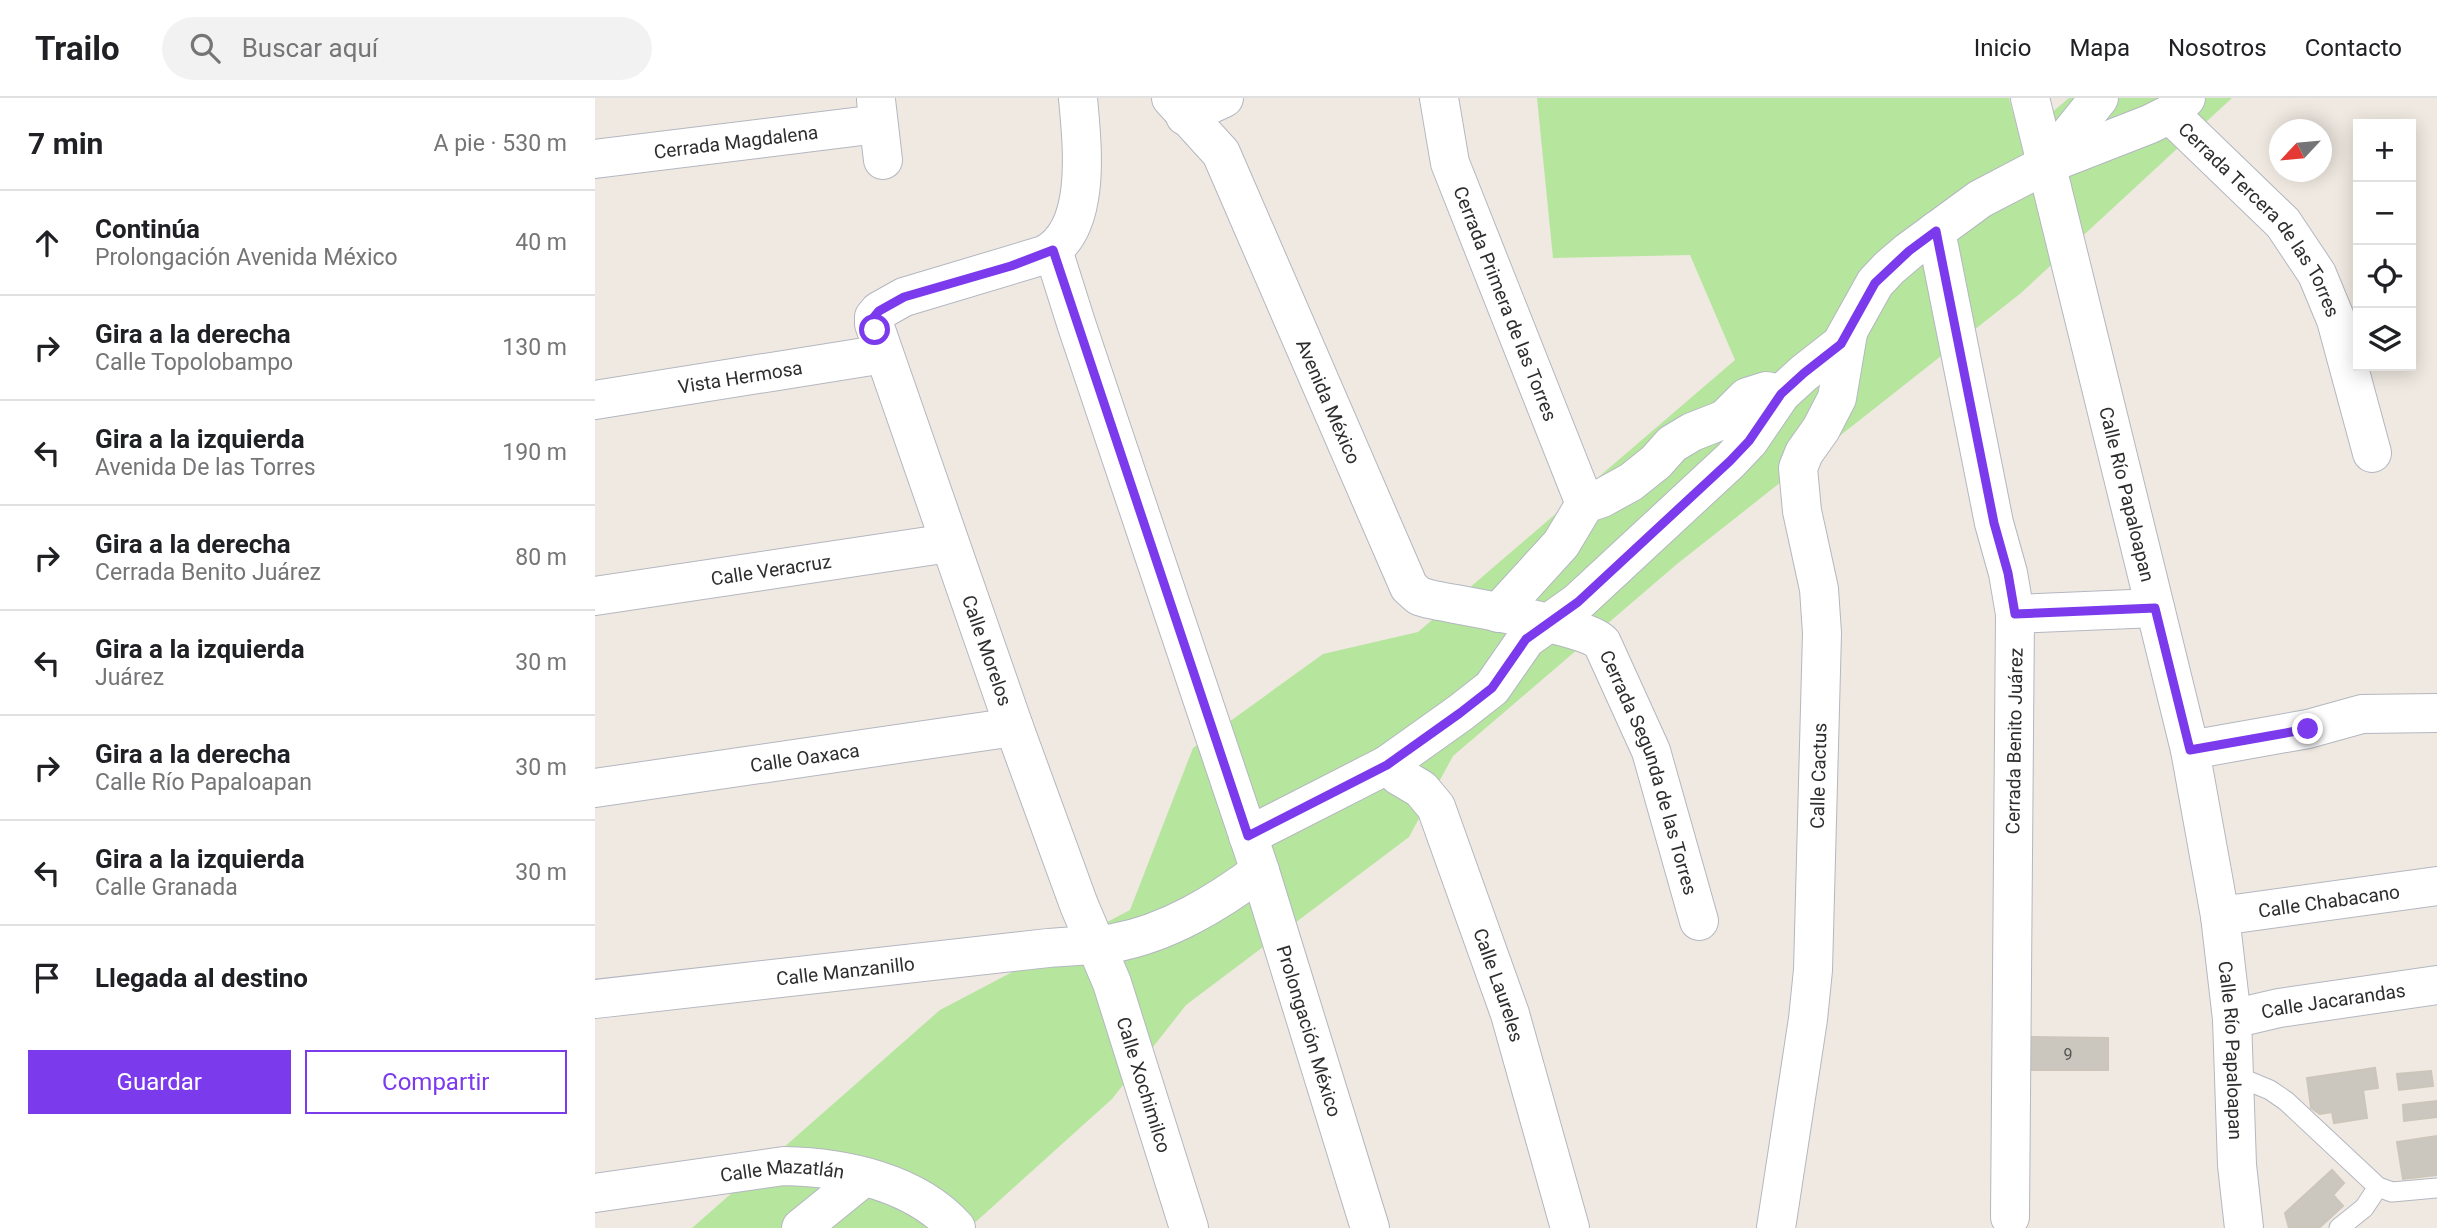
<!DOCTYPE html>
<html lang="es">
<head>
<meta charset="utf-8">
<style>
  :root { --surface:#fff; --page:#f2f2f2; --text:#202124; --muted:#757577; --line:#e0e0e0; --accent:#7c3aed }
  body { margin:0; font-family:Roboto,sans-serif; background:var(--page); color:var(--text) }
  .controls { position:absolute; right:21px; top:21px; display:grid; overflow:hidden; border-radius:0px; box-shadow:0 4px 18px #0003 }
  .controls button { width:63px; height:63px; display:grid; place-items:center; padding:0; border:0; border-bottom:2px solid var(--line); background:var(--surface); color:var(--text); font:35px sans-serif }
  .compass { position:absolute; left:1674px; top:21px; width:63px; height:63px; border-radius:50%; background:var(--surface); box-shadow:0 4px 18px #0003; rotate:244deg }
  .stop { position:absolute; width:21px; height:21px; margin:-16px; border:5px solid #7c3aed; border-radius:50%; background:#fff }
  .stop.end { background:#7c3aed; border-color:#fff; box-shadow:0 2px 7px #0008 }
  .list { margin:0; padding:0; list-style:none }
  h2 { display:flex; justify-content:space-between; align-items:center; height:91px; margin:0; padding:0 28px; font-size:30px }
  h2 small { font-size:23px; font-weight:400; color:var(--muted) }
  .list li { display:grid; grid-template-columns:46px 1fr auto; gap:21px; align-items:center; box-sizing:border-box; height:105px; padding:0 28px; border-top:2px solid var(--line) }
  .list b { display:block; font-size:26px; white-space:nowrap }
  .list p { margin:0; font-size:23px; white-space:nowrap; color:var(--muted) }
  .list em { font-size:23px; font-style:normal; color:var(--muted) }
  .actions { display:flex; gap:14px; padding:21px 28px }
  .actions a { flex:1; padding:16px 0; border:2px solid var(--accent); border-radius:0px; text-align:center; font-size:24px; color:var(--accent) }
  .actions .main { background:var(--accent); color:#fff }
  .icon { flex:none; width:38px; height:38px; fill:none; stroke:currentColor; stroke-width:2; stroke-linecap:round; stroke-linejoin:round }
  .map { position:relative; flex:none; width:1842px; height:1130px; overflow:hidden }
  header { display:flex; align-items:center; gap:42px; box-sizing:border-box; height:98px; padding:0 35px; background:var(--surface); border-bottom:2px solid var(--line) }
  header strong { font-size:33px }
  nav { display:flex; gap:38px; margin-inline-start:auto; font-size:24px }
  .search { width:490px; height:63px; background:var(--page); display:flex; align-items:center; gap:18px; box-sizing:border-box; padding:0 24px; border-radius:38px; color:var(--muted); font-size:26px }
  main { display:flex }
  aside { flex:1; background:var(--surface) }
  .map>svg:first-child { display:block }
  .green { fill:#b6e59e }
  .building { fill:#cbc7bf; stroke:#cbc5ba; stroke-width:2 }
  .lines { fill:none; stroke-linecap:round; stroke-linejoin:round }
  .service-casing { stroke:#b4b7c1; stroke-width:21 }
  .minor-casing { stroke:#b4b7c1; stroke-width:40 }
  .service { stroke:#fff; stroke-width:19 }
  .minor { stroke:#fff; stroke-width:38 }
  .route { stroke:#7c3aed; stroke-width:9 }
  .labels { text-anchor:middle; stroke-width:6; stroke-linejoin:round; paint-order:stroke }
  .number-label { font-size:16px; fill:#555452 }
  .street-label { font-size:19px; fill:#2e2e2e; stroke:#fff }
</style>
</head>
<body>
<header>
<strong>Trailo</strong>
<div class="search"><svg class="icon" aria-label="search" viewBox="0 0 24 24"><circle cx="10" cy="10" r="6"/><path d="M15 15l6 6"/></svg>Buscar aquí</div>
<nav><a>Inicio</a><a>Mapa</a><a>Nosotros</a><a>Contacto</a></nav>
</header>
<main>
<aside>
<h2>7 min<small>A pie · 530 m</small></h2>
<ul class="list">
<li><svg class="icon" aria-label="ahead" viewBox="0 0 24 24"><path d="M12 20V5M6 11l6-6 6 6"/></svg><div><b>Continúa</b><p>Prolongación Avenida México</p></div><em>40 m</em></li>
<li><svg class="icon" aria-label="right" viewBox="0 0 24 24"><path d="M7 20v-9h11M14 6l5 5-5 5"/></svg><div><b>Gira a la derecha</b><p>Calle Topolobampo</p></div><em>130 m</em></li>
<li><svg class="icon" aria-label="left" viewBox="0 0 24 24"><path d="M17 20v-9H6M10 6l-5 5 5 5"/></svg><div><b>Gira a la izquierda</b><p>Avenida De las Torres</p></div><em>190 m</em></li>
<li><svg class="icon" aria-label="right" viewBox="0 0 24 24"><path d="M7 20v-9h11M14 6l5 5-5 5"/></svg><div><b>Gira a la derecha</b><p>Cerrada Benito Juárez</p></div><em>80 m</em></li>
<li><svg class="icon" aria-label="left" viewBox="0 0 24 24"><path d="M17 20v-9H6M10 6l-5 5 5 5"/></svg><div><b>Gira a la izquierda</b><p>Juárez</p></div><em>30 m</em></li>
<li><svg class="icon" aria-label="right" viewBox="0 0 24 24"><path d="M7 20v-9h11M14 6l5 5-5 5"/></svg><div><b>Gira a la derecha</b><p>Calle Río Papaloapan</p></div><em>30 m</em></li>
<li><svg class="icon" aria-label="left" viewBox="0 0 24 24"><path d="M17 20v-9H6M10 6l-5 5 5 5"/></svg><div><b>Gira a la izquierda</b><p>Calle Granada</p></div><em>30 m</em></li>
<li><svg class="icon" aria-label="arrive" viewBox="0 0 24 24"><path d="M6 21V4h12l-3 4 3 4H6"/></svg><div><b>Llegada al destino</b></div></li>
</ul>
<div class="actions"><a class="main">Guardar</a><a>Compartir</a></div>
</aside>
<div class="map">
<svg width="1842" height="1130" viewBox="0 0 1842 1130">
  <rect width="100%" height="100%" fill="#efe9e1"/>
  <path class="green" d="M942 0H1414L1425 41 1474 0H1637L1426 195 1082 466 858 658 814 739 591 907 517 1001 374 1130H97L345 912 535 812 598 650 728 556 823 534 1140 262 1095 157 958 160Z"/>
  <path class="building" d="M1433 939 1513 940V972H1433Z
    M1780 970 1783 990 1768 992 1772 1020 1739 1025 1737 1014 1725 1016 1716 1010 1712 980Z
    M1836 973 1838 988 1804 992 1802 976Z
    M1842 1003V1019L1809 1023 1808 1007Z
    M1842 1038V1077L1808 1081 1802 1044Z
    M1737 1072 1749 1085 1738 1097 1748 1108 1725 1129 1694 1130 1690 1115Z"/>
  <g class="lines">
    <defs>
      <path id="service" d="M1639 977 1675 992 1691 1003 1783 1089 1797 1094 1842 1090
        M1744 1130 1769 1110 1783 1089"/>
      <g id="minor">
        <path id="s1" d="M483 0C487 46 498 133 449 157L309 199 284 213 279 219V226L419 629 484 807 517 885 594 1130"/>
        <path id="s2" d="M576 0 626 55 814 489 824 498 834 501C862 507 995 528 1007 545L1056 653 1104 823"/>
        <path id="s3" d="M844 0 855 65 990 406"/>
        <path id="s4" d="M1435 0 1595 652 1625 818 1637 921 1642 1067 1649 1130"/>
        <path d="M281 2 288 62"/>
        <path id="s5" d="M1575 16 1688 125 1722 176 1741 222 1777 355"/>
        <path d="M590 18 629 0"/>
        <path id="s6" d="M0 61 283 26"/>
        <path d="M1450 67 1555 26 1575 16 1591 0"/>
        <path d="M1341 133 1399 425 1413 475 1420 516 1415 1119"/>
        <path id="s7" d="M458 152 481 225 665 773 775 1130"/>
        <path id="s8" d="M0 302 289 256"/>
        <path id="s9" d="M0 498 354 445"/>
        <path d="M903 515 966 446 990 406 1007 400 1036 384 1061 364 1077 346 1097 334 1130 321 1152 299 1171 293 1186 296"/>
        <path d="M1420 516 1560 510"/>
        <path d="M1595 652 1713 631 1767 616 1842 615"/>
        <path id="s10" d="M792 667 804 678 826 691 841 709 915 916 975 1130"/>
        <path id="s11" d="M0 690 419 629"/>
        <path d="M653 738 792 667 865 615 897 590 931 541 983 504 1135 363 1154 343 1186 296 1209 275 1246 246 1280 185 1294 170 1314 153 1385 101 1450 67 1504 0"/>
        <path id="s12" d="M1625 818 1842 788"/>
        <path id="s13" d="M0 901 453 850C475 848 497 848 519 845 573 835 622 805 665 773"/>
        <path id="s14" d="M1637 921 1684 910 1842 887"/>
        <path id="s15" d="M0 1095 189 1068C248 1069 320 1084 361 1130"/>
        <path d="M206 1130 269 1079"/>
        <path id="s16" d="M1181 1130 1213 921 1218 872 1227 535 1224 491 1207 413 1203 370 1209 355 1226 331 1242 300 1253 235"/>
      </g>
    </defs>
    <use href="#service" class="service-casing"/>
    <use href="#minor" class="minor-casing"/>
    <use href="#service" class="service"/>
    <use href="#minor" class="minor"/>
  </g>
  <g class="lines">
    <path class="route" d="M280 232 279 219 284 213 309 199 416 168 458 152 653 738 792 667 865 615 897 590 931 541 983 504 1135 363 1154 343 1186 296 1209 275 1246 246 1280 185 1314 153 1341 133 1399 425 1413 475 1420 516 1560 510 1595 652 1713 631"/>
  </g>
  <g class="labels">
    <g class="number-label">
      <text x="1473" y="962">9</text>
    </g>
    <g class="street-label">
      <text dy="7" stroke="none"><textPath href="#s6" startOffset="142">Cerrada Magdalena</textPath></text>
      <text dy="7" stroke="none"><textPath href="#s5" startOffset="140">Cerrada Tercera de las Torres</textPath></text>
      <text dy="7" stroke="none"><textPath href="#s3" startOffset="217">Cerrada Primera de las Torres</textPath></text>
      <text dy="7" stroke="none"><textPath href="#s8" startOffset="147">Vista Hermosa</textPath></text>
      <text dy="7" stroke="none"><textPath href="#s2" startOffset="345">Avenida México</textPath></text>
      <text dy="7" stroke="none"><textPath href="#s4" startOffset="408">Calle Río Papaloapan</textPath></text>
      <text dy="7" stroke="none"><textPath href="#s9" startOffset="178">Calle Veracruz</textPath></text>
      <text dy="7" stroke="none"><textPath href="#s1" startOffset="705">Calle Morelos</textPath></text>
      <text transform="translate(1419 643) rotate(-89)" y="7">Cerrada Benito Juárez</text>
      <text dy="7" stroke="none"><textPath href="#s11" startOffset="212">Calle Oaxaca</textPath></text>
      <text dy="7" stroke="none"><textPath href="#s2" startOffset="889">Cerrada Segunda de las Torres</textPath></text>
      <text dy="7" stroke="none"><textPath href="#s16" startOffset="455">Calle Cactus</textPath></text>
      <text dy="7" stroke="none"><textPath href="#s12" startOffset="110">Calle Chabacano</textPath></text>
      <text dy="7" stroke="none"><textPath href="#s13" startOffset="252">Calle Manzanillo</textPath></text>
      <text dy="7" stroke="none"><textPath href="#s10" startOffset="254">Calle Laureles</textPath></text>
      <text dy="7" stroke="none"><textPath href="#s14" startOffset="103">Calle Jacarandas</textPath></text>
      <text dy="7" stroke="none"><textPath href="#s7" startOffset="822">Prolongación México</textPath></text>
      <text dy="7" stroke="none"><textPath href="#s4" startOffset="975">Calle Río Papaloapan</textPath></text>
      <text dy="7" stroke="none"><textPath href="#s1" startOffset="1167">Calle Xochimilco</textPath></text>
      <text dy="7" stroke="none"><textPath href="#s15" startOffset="189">Calle Mazatlán</textPath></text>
    </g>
  </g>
</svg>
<div class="controls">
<button>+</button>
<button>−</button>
<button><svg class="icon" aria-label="locate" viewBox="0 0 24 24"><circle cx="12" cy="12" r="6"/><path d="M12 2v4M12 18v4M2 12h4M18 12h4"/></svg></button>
<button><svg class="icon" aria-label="layers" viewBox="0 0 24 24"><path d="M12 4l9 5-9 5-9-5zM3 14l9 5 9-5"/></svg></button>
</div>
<svg class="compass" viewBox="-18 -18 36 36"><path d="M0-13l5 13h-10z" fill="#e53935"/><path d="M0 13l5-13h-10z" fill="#757577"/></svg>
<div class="stop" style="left:280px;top:232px"></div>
<div class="stop end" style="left:1713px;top:631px"></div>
</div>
</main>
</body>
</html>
